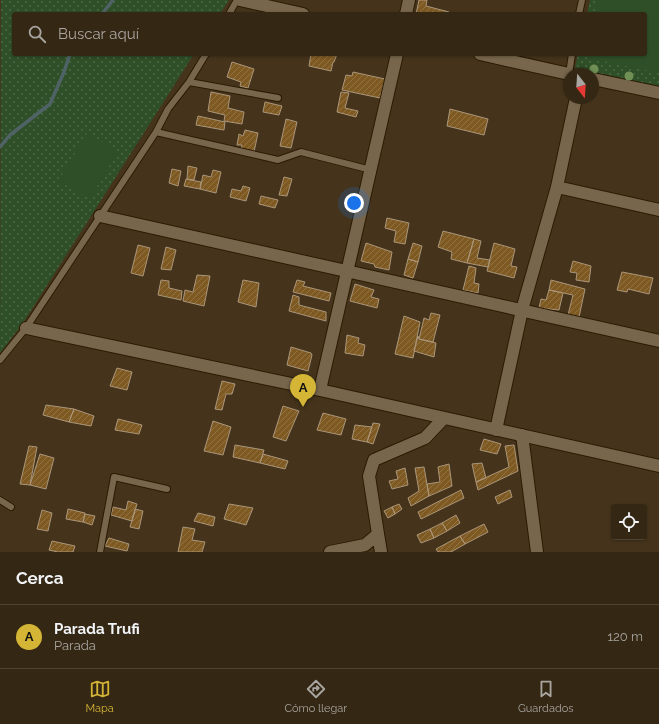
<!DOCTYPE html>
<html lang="es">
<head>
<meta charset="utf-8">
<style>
  :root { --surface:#342714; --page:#3f3322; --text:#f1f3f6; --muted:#a9a5a0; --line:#4e4434; --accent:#d5b535 }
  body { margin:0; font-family:Raleway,sans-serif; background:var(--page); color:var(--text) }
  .controls { position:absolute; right:12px; bottom:12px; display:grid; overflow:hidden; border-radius:4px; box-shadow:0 1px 3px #0004 }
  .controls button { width:36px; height:36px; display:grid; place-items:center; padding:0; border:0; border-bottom:1px solid var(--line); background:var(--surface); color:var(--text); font:20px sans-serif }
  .compass { position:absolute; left:563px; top:68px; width:36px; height:36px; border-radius:50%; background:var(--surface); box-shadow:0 1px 3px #0004; rotate:163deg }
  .you { position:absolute; left:354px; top:203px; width:14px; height:14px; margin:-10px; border:3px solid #fff; border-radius:50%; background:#1a73e8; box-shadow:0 0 0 6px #1a73e833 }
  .badge { display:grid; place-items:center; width:26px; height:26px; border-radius:50%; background:var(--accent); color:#111; font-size:13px; font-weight:700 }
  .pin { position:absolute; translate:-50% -33px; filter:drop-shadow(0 1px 2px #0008) }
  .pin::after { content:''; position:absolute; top:21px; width:14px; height:12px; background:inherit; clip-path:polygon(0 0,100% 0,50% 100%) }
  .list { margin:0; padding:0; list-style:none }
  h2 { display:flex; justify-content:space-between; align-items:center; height:52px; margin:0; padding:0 16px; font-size:17px }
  h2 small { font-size:13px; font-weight:400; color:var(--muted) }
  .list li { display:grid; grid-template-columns:26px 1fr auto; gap:12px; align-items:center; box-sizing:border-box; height:64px; padding:0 16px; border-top:1px solid var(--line) }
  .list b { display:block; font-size:15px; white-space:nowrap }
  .list p { margin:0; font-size:13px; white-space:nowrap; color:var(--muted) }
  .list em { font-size:13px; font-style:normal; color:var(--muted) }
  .icon { flex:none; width:22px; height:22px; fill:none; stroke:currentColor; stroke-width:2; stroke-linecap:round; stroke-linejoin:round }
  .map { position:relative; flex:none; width:659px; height:552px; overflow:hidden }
  .search { position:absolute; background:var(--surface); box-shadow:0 1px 3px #0004; left:12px; right:12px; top:12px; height:44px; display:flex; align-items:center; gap:10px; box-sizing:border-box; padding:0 14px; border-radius:4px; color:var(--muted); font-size:15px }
  .sheet { height:116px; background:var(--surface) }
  nav { display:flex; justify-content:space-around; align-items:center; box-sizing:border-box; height:56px; border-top:1px solid var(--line); background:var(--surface); font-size:11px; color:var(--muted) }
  nav a { display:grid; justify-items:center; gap:2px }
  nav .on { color:var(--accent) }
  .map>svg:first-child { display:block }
  .green { fill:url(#green-dots) }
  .pitch { fill:#2f4f28 }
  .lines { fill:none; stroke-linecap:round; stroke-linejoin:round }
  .stream { stroke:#4f6366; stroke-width:3.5 }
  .building { fill:url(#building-hatch); stroke:#ab967b }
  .service-casing { stroke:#2b1b03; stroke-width:8 }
  .minor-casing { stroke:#2b1b03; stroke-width:14 }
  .service { stroke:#78664c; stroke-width:6 }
  .minor { stroke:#78664c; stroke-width:12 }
  .tree { fill:#6f8f54 }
</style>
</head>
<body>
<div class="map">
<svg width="659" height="552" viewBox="0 0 659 552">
  <defs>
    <pattern id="green-dots" width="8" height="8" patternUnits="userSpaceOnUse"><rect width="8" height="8" fill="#2f4f28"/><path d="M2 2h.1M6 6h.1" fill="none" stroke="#4e6947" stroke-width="1.8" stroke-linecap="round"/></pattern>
    <pattern id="building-hatch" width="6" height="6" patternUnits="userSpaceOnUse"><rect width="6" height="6" fill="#7e5a22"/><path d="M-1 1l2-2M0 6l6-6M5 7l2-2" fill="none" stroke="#917242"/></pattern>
  </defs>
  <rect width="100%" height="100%" fill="#45341b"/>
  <path class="green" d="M1 0H229L220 14H14V54H194L23 323 0 353Z
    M590 0H659V87L575 68 578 54H645V14H587Z"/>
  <path class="pitch" d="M598 0H659V73L585 57 586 54H645V14H594Z
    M87 133 118 151 90 199 58 181Z"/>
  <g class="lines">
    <path class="stream" d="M102 14 113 0
      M0 147 10 135 50 104 64 72 70 54"/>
  </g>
  <path class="building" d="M419 0H427L426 6 449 12 448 14H416Z
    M311 54H337L334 62H333L331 71 309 66Z
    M232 62 254 69 248 88 240 86 241 82 227 77Z
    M353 72 385 79 380 98 342 90 346 75 352 76Z
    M211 92 230 96 228 108 244 112 242 124 224 121 225 115 208 111Z
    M341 92 349 93 345 108 358 111 356 117 337 112Z
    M265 102 282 106 279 115 263 112Z
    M450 109 488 119 484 135 447 126Z
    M198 116 225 122 224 130 196 125Z
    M286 119 297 122 291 148 280 146Z
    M245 130 258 133 254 152 241 150 242 145H237L239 134 243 136Z
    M188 166 197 168 194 180 187 179Z
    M172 169 181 171 178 186 169 183Z
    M213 170 221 172 216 193 200 189 203 175 211 177Z
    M284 177 292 179 287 196 279 195Z
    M186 179 201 182 200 189 184 186Z
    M243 186 250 188 246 201 230 197 232 189 241 191Z
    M261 196 278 200 275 208 259 204Z
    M387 218 409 223 405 244 394 242 396 231 385 228Z
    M443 231 474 239 467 263 451 259 452 252 438 247Z
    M474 239 481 241 477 258 490 260 488 267 467 263Z
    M366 243 392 252 389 270 375 267 374 264 361 261Z
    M413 243 422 246 418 262 408 259Z
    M494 243 515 249 511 266 517 267 514 278 487 271Z
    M138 245 150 248 143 276 131 273Z
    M166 247 176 250 171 270 161 269Z
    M408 259 418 262 413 278 404 275Z
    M573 261 591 266 589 282 576 280 577 273 570 272Z
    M469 266 476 268 474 283 479 284 478 293 463 290Z
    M622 272 653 278 649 294 628 289 627 292 617 290Z
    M197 275 210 276 204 306 183 301 185 290 193 292Z
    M161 280 169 281V288L182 291 181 300 158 295Z
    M243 280 259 283 256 307 238 302Z
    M297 280 305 282 303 286 331 293 329 301 293 292Z
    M551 280 585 289 579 317 568 315 573 295 549 290Z
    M355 284 374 290 371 297 379 299 377 308 350 301Z
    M549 290 563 293 559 310 539 308 541 299 546 300Z
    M293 295 299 297V305L326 312V321L289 311Z
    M431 313 440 315 433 342 419 339 424 318 429 320Z
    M404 316 420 322 413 358 395 354Z
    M347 335 359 338 358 343 365 345 363 356 345 353Z
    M418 336 419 339 436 343 434 357 414 351Z
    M291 347 311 353 312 355 308 371 287 365Z
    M117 368 132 372 127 390 110 386Z
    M222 381 235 384 232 394H226L222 410 215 409Z
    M46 405 74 409 69 422 43 415Z
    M283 406 299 411 286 441 273 437Z
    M74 409 94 416 91 426 69 422Z
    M323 413 346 419 341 435 317 430Z
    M118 419 142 425 139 434 115 430Z
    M213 421 231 427 223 455 204 451Z
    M373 423 380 424 373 444 367 442Z
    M355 425 372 427 367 442 352 439Z
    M484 439 501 444 497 454 480 450Z
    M235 445 264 450 260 463 233 457Z
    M514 445 518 471 478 490 476 482 509 467 505 446Z
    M29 446 37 447 30 485 20 484Z
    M40 454 54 458 46 489 30 485Z
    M263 454 288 461 285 469 260 463Z
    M482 463 486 478 476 482 472 464Z
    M449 464 452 486 429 496 427 484 440 482 438 467Z
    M424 467 429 496 411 506 408 498 419 491 415 468Z
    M405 468 408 485 392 489 389 481 398 479 396 471Z
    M461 490 464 498 421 519 418 512Z
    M510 490 512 497 498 504 495 497Z
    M128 501 137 504 132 521 111 515 113 507 126 510Z
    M229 504 253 508 246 525 224 519Z
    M399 504 402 509 395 514 392 507Z
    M392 507 395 514 388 518 384 511Z
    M68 509 85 513 83 522 66 519Z
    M135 509 143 511 139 529 130 527Z
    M42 510 52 513 48 531 37 529Z
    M198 513 215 517 213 526 194 521Z
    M85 514 95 516 92 525 83 522Z
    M456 515 460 523 447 531 442 523Z
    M442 523 447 531 434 538 430 529Z
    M484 524 488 532 465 544 460 536Z
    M183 527 195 529 192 540 205 542 202 552H178Z
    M430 529 434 538 421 543 417 535Z
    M460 536 465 544 451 552H438L436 549Z
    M109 538 129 544 127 551 105 546Z
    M52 541 75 546 73 552H58L49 550Z"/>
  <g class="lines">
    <defs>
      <path id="service" d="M229 14 237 0
        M579 14 582 0
        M569 74 572 54
        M189 82 278 98
        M156 132 278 160 301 152 371 170
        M0 360 26 328 156 132 168 109 189 82 206 54
        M0 500 11 507
        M100 552 114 477 167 489"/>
      <path id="minor" d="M240 0 303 14
        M406 14 409 0
        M480 54 569 74
        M593 79 659 93
        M557 187 659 210
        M100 216 659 341
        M26 328 320 390 659 466
        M320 390 397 54
        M496 430 522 310 557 187 576 98
        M522 435 537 552
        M378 534 381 552
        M330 552 365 545 378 534 369 476 374 460 425 438 444 418"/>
    </defs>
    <use href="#service" class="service-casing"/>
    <use href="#minor" class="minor-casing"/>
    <use href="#service" class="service"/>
    <use href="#minor" class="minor"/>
  </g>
  <g class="tree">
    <circle cx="594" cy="69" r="4.5"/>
    <circle cx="629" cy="76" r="4.5"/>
  </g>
</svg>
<div class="controls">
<button><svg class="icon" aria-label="locate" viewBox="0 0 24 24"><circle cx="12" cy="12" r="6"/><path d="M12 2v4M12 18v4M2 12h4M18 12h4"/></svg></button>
</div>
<svg class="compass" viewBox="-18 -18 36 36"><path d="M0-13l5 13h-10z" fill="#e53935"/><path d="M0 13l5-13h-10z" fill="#a9a5a0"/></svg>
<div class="you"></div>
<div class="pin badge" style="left:303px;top:407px">A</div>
<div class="search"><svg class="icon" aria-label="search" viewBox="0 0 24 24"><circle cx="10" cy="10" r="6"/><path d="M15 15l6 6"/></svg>Buscar aquí</div>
</div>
<section class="sheet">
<h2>Cerca<small></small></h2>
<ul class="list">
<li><span class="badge">A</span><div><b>Parada Trufi</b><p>Parada</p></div><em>120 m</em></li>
</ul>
</section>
<nav>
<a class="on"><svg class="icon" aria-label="map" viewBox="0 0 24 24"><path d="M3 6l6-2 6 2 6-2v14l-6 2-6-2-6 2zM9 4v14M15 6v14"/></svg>Mapa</a>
<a><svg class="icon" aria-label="directions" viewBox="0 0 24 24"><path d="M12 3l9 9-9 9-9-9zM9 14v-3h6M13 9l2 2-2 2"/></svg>Cómo llegar</a>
<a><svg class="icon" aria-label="saved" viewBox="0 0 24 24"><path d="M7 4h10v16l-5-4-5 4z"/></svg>Guardados</a>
</nav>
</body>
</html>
